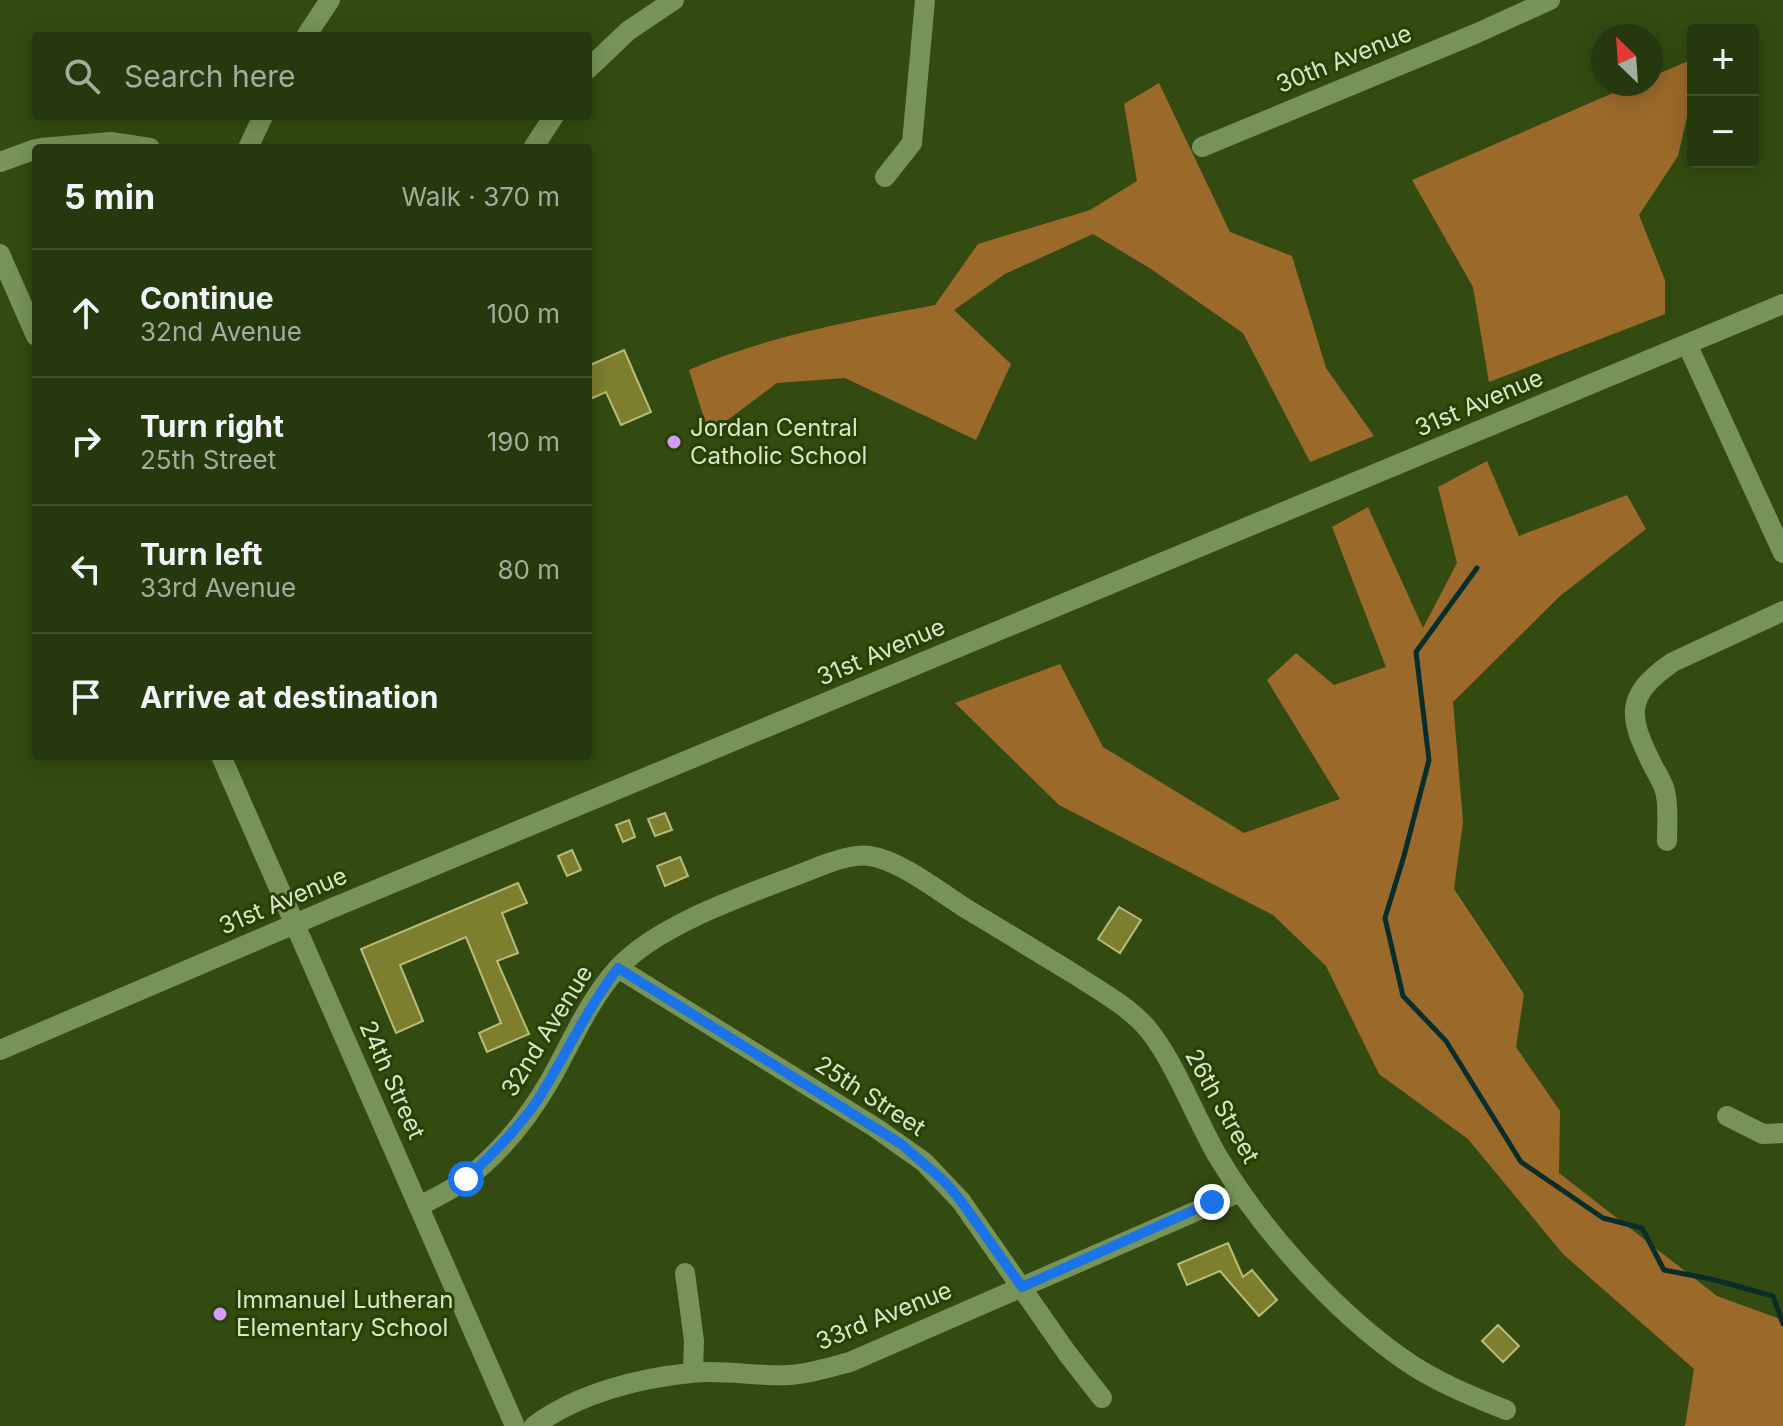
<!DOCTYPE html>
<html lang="en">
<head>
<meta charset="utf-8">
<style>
  :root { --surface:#26380d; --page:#2e3f16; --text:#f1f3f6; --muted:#a4ac9d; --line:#42522e }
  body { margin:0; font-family:Inter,sans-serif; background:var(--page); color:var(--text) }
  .controls { position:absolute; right:24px; top:24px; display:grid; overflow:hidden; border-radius:8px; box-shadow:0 4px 20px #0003 }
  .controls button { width:72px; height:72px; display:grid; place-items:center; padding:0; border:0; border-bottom:2px solid var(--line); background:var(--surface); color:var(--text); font:40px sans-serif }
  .compass { position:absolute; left:1591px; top:24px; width:72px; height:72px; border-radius:50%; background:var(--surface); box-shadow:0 4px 20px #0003; rotate:335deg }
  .stop { position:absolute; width:24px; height:24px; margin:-18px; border:6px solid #1a73e8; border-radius:50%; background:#fff }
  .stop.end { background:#1a73e8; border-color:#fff; box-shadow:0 2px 8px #0008 }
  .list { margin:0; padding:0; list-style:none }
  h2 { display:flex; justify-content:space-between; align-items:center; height:104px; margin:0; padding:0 32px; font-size:34px }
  h2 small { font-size:26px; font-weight:400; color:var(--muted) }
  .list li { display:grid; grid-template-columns:52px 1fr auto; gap:24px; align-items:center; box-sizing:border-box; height:128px; padding:0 32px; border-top:2px solid var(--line) }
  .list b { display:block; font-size:30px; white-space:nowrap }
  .list p { margin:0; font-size:26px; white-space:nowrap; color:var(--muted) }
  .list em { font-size:26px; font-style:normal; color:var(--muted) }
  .icon { flex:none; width:44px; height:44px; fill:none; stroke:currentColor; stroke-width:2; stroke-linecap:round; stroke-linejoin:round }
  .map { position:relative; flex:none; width:1783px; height:1426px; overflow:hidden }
  .search { position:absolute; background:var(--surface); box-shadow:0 4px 20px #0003; left:32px; top:32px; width:560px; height:88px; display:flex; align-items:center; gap:20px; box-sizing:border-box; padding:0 28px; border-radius:8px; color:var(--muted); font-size:30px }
  .panel { position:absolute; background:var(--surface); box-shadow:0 4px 20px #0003; left:32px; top:144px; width:560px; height:616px; border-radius:8px }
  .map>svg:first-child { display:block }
  .forest { fill:#9b6a2a }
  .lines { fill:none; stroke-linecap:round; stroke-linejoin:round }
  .stream { stroke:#092d2b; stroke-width:5 }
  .building { fill:#7e7e2f; stroke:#b9bb78; stroke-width:2 }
  .street { stroke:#779358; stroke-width:20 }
  .secondary { stroke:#779358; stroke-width:20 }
  .route { stroke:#1a73e8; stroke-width:10 }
  .poi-dot { fill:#d39cfc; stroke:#294003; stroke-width:3 }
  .labels { text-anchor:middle; stroke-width:6; stroke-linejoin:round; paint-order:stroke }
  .street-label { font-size:24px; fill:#d7e6c8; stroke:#294003 }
  .poi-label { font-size:24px; fill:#d7e6c8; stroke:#294003; text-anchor:start }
</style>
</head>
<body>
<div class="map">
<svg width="1783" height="1426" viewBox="0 0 1783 1426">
  <rect width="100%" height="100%" fill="#334b11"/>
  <path class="forest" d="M1693 59V91L1678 156 1639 215 1665 280V314L1489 382 1473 287 1412 180 1634 84H1651V77Z
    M1159 83 1230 232 1292 256 1326 368 1374 436 1310 462 1243 333 1151 269 1093 234 1005 274 954 310 1011 364 976 440 845 378 777 383 709 434 689 370C767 336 851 321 935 305L978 244 1090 210 1137 181 1124 104Z
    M1487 461 1519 536 1627 495 1646 529 1560 596 1453 702 1463 822 1454 889 1524 994 1516 1047 1560 1111 1559 1173 1717 1296 1783 1320V1426H1685L1694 1369 1563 1254 1468 1139 1379 1074 1326 966 1273 915 1059 805 955 703 1060 664 1103 747 1244 833 1340 799 1267 680 1296 653 1334 685 1386 667 1332 527 1368 507 1423 628 1457 563 1438 487Z"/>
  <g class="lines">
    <path class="stream" d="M1477 568 1416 652 1429 760 1404 856 1385 918 1403 996 1446 1041 1521 1162 1603 1218 1642 1228 1664 1270 1711 1279 1773 1296 1783 1324"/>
  </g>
  <path class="building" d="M624 350 651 412 621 425 606 392 588 400V366Z
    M665 813 672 830 655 836 648 819Z
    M629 820 635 837 623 842 616 825Z
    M572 850 581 870 567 876 558 856Z
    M680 857 688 876 665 886 657 866Z
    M518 883 527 903 502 913 518 953 497 961 529 1034 487 1052 479 1033 501 1023 466 937 400 965 423 1021 396 1033 361 949Z
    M1119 907 1141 920 1120 953 1098 939Z
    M1228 1243 1243 1277 1252 1270 1277 1300 1259 1316 1220 1271 1187 1285 1178 1264Z
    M1498 1325 1519 1346 1503 1362 1482 1341Z"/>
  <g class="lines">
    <path class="street" d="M306 36 330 0
      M588 69 628 31 674 0
      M1202 147 1475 34 1550 0
      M41 148 111 142 150 148
      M248 148 263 116
      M533 148 554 116
      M0 162 36 149
      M885 177 912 143 925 0
      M1687 344 1783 553
      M1667 841C1667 826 1669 806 1665 791 1663 783 1658 775 1654 768 1629 718 1622 697 1673 662L1783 611
      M618 968 876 1128 924 1162 961 1201 1067 1353 1102 1398
      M1727 1116 1763 1134 1783 1133
      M419 1206C435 1198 452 1190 466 1179 499 1154 528 1118 549 1082 571 1044 588 1001 618 968 662 920 762 890 823 865 837 860 854 854 870 856 899 860 940 892 965 908 1002 930 1038 952 1074 974 1098 990 1127 1005 1147 1028 1174 1060 1195 1117 1217 1155 1260 1228 1333 1310 1403 1359 1434 1381 1471 1396 1506 1410
      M685 1273 694 1341 693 1372
      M534 1426C577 1394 638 1378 691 1373 723 1369 757 1377 789 1375 810 1374 830 1367 850 1362L1240 1192"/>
    <path class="secondary" d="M0 254 36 336
      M221 756 515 1426
      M0 1050 330 909 1783 304"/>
  </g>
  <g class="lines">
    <path class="route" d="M466 1179C492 1155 517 1130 537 1101 565 1057 586 1010 618 968L901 1144 945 1182 961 1201 1022 1287 1212 1202"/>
  </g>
  <g class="poi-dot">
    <circle cx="674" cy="442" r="8"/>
    <circle cx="220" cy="1314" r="8"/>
  </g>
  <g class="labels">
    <g class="street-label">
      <text transform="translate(1344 59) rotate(-22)" y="8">30th Avenue</text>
      <text transform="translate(1479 403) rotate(-23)" y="8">31st Avenue</text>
      <text transform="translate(881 652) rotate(-23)" y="8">31st Avenue</text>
      <text transform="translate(283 901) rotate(-23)" y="8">31st Avenue</text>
      <text transform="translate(547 1031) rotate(-58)" y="8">32nd Avenue</text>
      <text transform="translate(392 1080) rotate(66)" y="8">24th Street</text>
      <text transform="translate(870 1096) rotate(33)" y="8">25th Street</text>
      <text transform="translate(1222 1106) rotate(61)" y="8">26th Street</text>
      <text transform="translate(884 1316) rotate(-22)" y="8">33rd Avenue</text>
    </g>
    <g class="poi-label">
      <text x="690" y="436">Jordan Central<tspan x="690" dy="28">Catholic School</tspan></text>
      <text x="236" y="1308">Immanuel Lutheran<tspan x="236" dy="28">Elementary School</tspan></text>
    </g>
  </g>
</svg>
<div class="controls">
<button>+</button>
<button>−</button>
</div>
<svg class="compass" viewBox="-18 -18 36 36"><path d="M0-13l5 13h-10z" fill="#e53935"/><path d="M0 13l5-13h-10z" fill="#a4ac9d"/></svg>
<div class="stop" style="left:466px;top:1179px"></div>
<div class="stop end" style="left:1212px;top:1202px"></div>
<div class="search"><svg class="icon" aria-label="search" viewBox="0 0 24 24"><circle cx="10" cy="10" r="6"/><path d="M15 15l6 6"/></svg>Search here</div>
<section class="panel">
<h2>5 min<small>Walk · 370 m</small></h2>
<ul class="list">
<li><svg class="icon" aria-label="ahead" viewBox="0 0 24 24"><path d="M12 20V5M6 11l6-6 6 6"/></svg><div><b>Continue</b><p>32nd Avenue</p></div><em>100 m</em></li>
<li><svg class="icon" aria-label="right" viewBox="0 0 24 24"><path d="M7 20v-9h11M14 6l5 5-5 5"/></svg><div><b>Turn right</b><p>25th Street</p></div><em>190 m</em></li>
<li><svg class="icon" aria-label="left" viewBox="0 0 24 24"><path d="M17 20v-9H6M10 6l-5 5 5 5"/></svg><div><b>Turn left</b><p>33rd Avenue</p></div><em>80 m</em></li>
<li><svg class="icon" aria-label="arrive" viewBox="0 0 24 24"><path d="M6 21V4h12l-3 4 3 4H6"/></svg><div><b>Arrive at destination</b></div></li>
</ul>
</section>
</div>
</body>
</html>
